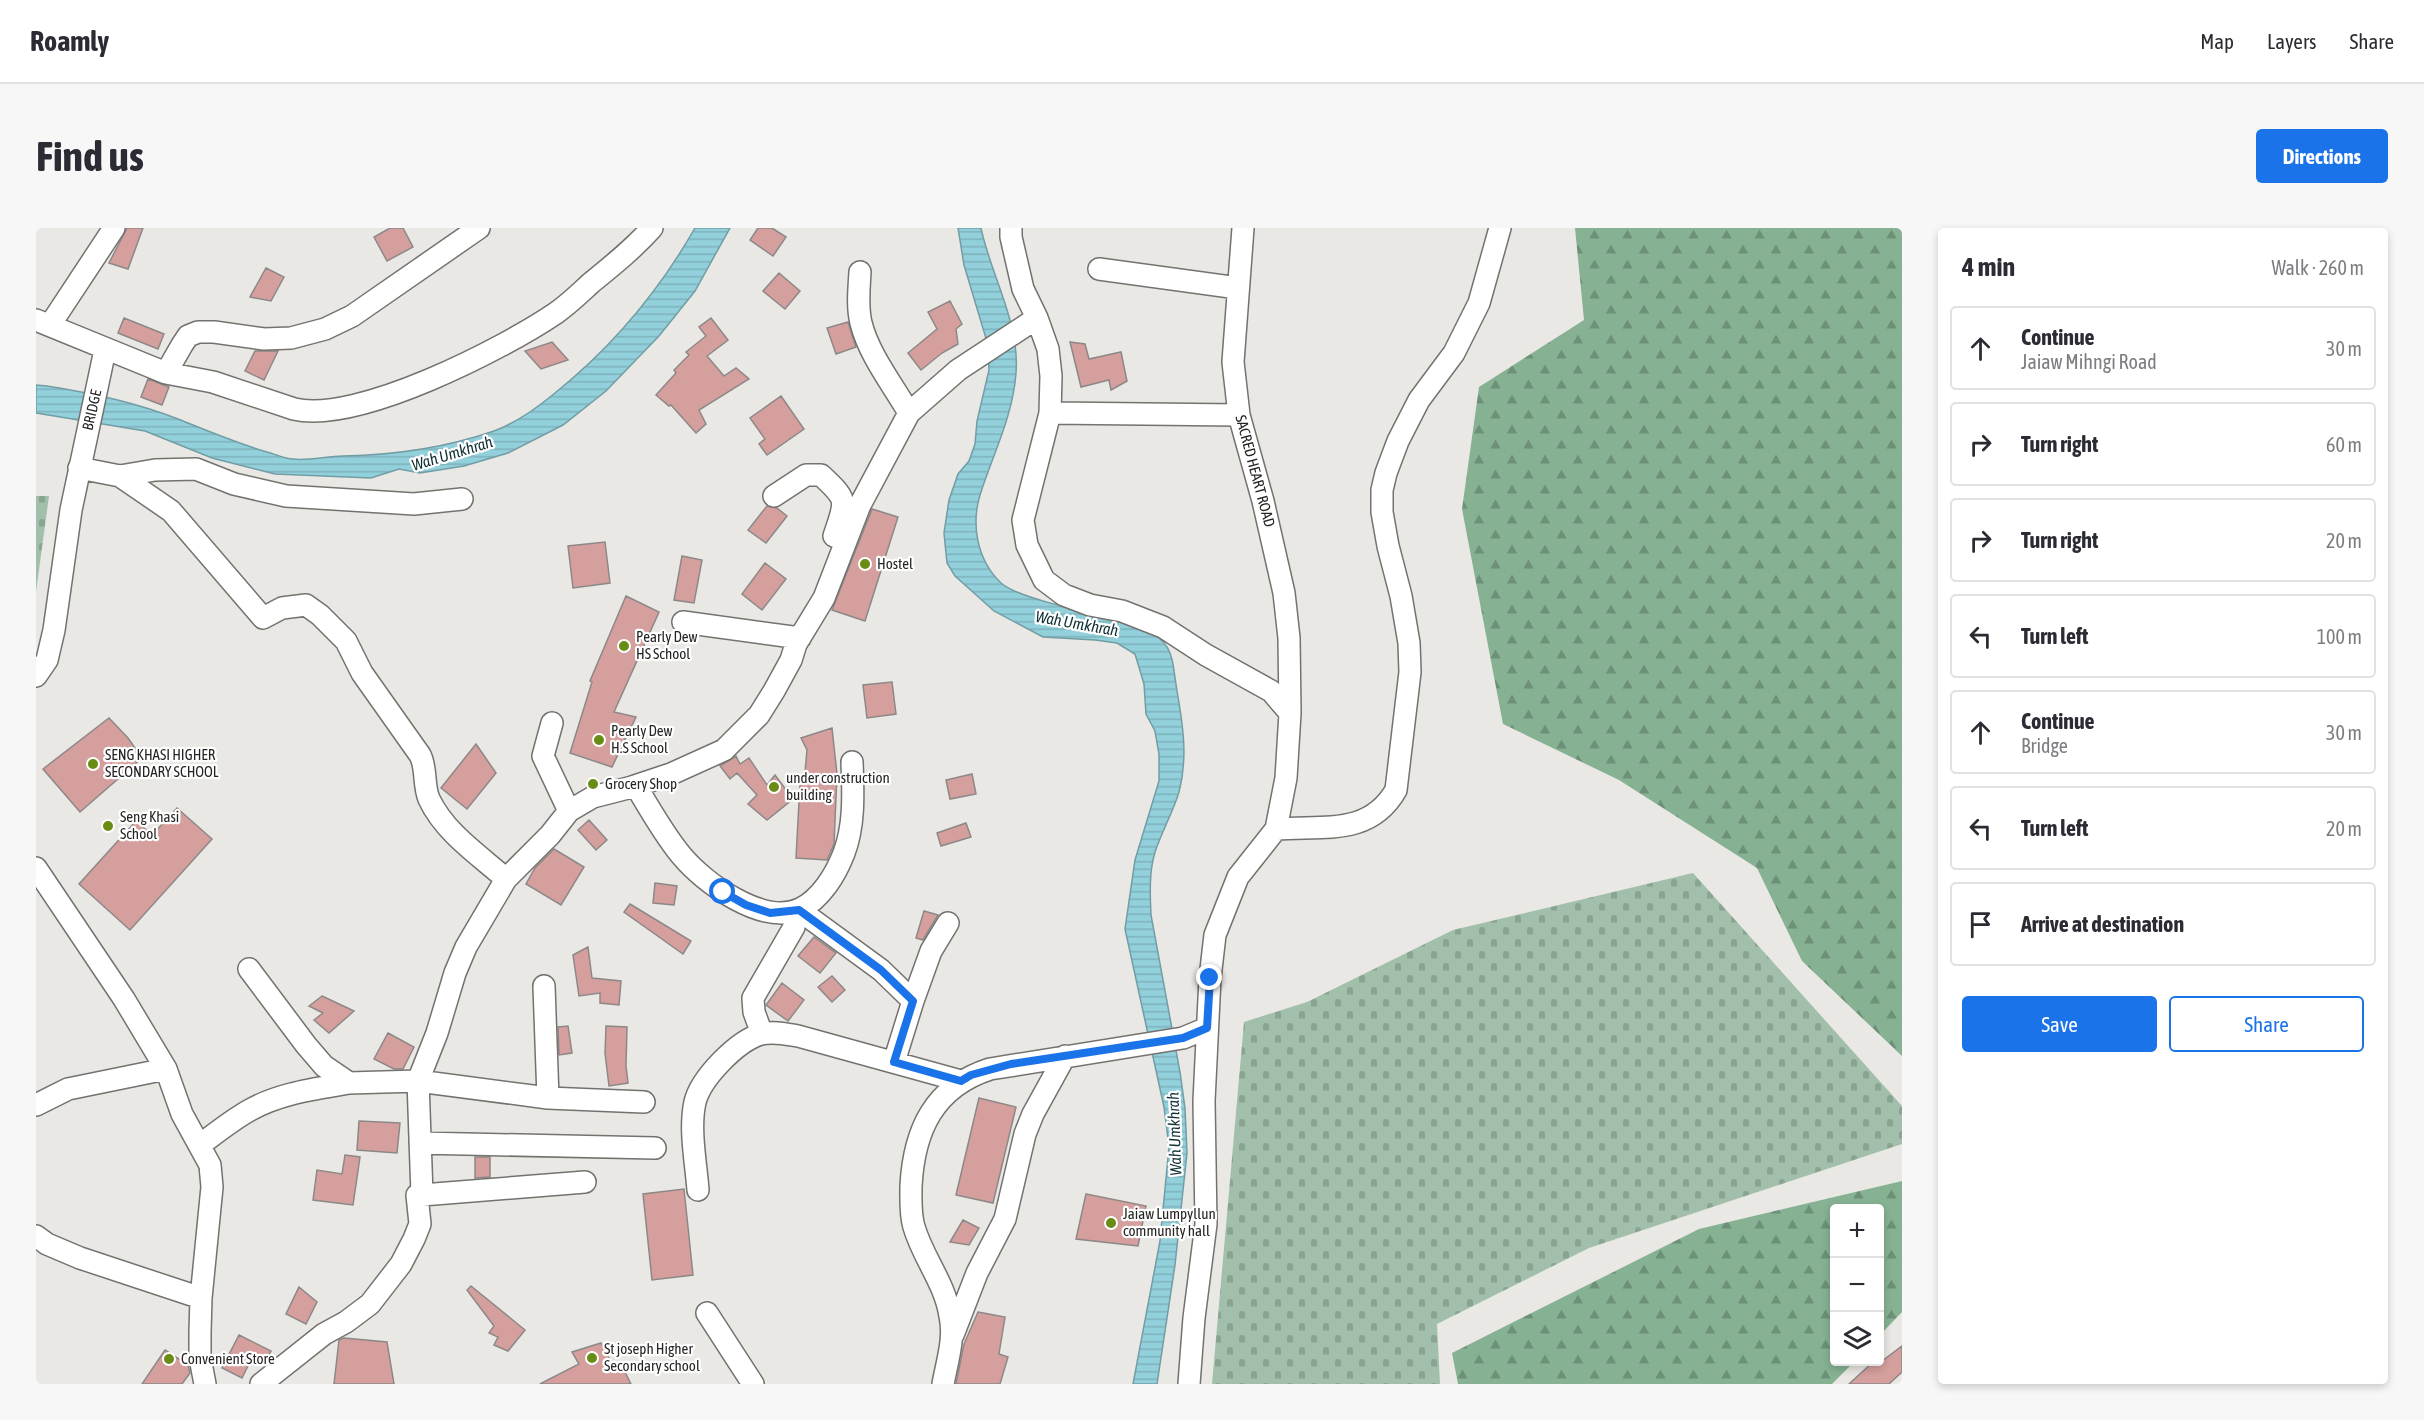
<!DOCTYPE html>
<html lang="en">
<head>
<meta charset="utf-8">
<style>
  :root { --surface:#fff; --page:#f7f7f7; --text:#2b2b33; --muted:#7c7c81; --line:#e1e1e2; --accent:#1a73e8 }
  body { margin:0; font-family:"Asap Condensed",sans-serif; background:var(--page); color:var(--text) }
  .controls { position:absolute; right:18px; bottom:18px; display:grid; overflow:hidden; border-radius:6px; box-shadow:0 3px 9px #0003 }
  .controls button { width:54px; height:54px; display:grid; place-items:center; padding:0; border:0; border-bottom:2px solid var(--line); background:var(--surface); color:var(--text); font:30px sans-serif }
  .stop { position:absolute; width:18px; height:18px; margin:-14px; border:4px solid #1a73e8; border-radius:50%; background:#fff }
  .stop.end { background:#1a73e8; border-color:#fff; box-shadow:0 2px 6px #0008 }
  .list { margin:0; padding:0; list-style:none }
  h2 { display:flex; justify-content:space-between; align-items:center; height:78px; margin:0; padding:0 24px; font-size:26px }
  h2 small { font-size:20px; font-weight:400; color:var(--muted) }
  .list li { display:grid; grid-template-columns:39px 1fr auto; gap:18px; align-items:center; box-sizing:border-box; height:84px; margin:0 12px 12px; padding:0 12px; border:2px solid var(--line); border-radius:6px }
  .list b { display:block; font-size:22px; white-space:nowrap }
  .list p { margin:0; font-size:20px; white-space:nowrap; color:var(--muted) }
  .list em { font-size:20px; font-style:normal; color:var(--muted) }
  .actions { display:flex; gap:12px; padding:18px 24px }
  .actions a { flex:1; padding:14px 0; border:2px solid var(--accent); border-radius:6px; text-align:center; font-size:21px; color:var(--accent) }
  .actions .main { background:var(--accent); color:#fff }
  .icon { flex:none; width:33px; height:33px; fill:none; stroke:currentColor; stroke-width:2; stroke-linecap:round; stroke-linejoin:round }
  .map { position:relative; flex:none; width:1866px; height:1156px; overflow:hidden; border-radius:6px }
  header { display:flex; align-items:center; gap:36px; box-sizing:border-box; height:84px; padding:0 30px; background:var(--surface); border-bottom:2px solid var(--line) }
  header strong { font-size:28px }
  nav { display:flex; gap:33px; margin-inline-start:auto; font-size:21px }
  .intro { display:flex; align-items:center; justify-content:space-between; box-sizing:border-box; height:144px; padding:0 36px }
  h1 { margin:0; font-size:42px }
  .button { padding:15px 27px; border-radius:6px; background:var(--accent); color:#fff; font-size:21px; font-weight:700 }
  main { display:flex; gap:36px; padding:0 36px }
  aside { flex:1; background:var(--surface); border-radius:6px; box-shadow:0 3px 9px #0003 }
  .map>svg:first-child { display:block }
  .forest { fill:url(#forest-firs) }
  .cemetery { fill:url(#cemetery-stones) }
  .water { fill:url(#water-rules); stroke:#729da4; stroke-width:1.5 }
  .building { fill:#d59f9e; stroke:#8d8888; stroke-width:1.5 }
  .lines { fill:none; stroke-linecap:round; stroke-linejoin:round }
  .minor-casing { stroke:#73726e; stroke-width:24 }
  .minor { stroke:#fff; stroke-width:21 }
  .route { stroke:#1a73e8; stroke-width:8 }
  .poi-dot { fill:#688c14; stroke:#fff; stroke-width:2 }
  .labels { text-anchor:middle; stroke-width:4.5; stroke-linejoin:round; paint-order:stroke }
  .street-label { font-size:15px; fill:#262524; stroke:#fff }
  .poi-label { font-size:15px; fill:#262524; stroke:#fff; text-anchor:start }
  .water-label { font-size:16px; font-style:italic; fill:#103035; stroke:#fff }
</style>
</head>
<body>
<header>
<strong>Roamly</strong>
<nav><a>Map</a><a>Layers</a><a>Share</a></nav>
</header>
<div class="intro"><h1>Find us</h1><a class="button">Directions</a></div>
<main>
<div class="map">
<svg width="1866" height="1156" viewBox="0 0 1866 1156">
  <defs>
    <pattern id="forest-firs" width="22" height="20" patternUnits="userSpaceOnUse" patternTransform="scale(1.5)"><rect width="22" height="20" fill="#86b293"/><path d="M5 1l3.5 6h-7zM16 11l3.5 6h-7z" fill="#6d9178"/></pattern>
    <pattern id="cemetery-stones" width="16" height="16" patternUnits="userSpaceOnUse" patternTransform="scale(1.5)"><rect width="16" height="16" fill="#a1bfaa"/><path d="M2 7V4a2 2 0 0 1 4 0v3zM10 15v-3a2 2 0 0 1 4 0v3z" fill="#8aa492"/></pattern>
    <pattern id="water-rules" width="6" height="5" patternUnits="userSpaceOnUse" patternTransform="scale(1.5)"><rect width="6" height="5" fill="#92d0db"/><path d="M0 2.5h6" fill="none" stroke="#7eb2bc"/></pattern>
  </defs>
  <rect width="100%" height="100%" fill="#e9e8e4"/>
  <path class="forest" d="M1539 0H1866V828L1766 733 1721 640 1583 552 1467 496 1426 281 1443 159 1548 92Z
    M1866 953V1084L1844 1107V980H1798V1134H1818L1796 1156H1422L1416 1125 1663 1001Z"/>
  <path class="cemetery" d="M0 268H13L0 364Z
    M1657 645 1866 878V916L1553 1020 1401 1096 1404 1156H1176L1208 794 1271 774 1417 702Z"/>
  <path class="water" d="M659 0H694L659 63 623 108 570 163 527 197 472 225 428 238 384 245 363 241 335 250 239 246 176 230 109 203 0 185V157L11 158C56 165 99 174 142 191 172 203 200 215 231 224 239 226 249 231 257 231 273 233 291 228 307 228 358 227 409 220 458 203 480 195 501 180 519 165 575 120 623 63 659 0Z
    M922 0H945C955 48 984 94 980 145 977 188 957 226 944 267 935 297 941 332 965 355 985 373 1074 388 1104 396 1139 417 1135 426 1141 463 1147 497 1152 530 1143 564 1137 584 1126 603 1119 624 1113 644 1114 666 1115 687L1144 844 1149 880 1151 925 1139 1037 1121 1156H1097L1124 1013 1133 919 1128 879 1089 701 1099 632 1123 553V526L1119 503 1110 486 1108 456 1099 426 1081 415 1059 412 1007 409 958 383 919 348 911 335 908 305 913 272 922 246 933 233 939 216 941 193 953 142 952 117 928 37Z"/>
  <path class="building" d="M91 0H107L92 41 73 35Z
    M354 0H367L377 19 351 33 338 9Z
    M722 0H736L750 9 737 28 714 12Z
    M230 40 248 49 235 73 214 69Z
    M743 45 764 63 749 81 727 63Z
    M914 73 926 96 920 101 922 116 906 125 885 142 872 125 901 101 892 84Z
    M88 90 128 106 122 121 82 105Z
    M675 90 692 112 671 128 688 148 700 140 713 151 663 182 670 196 660 205 635 177 633 178 620 167 640 145 638 142 653 127 650 124 670 108 663 99Z
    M812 94 820 119 800 126 791 100Z
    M516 114 532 132 505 141 489 123Z
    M1034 114 1049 116 1053 131 1085 124 1091 153 1075 162 1073 152 1045 159Z
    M219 123H242L228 152 209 143Z
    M112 151 133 159 126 177 105 169Z
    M745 168 768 201 731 227 723 216 729 211 714 190Z
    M731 278 741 280 751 288 730 315 712 302Z
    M836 281 862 289 829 393 796 382Z
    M569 314 574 355 537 360 532 318Z
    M646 328 666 332 658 375 638 372Z
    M729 335 750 351 726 382 706 366Z
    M590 368 623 384 578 484 600 489 576 539 534 525 556 454 554 453Z
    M856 454 860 486 831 490 827 457Z
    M73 490 92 510 106 530 44 584 7 541Z
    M796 500 801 546 798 616 791 632 760 630 764 555H768L771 522 765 510Z
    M440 516 460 545 431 581 405 560Z
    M700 528 704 536 713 530 731 557 739 547 757 571 731 592 712 576 721 567 701 545 694 551 684 538Z
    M936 546 940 566 914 571 910 552Z
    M141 580 176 611 94 702 43 656 100 593 116 607Z
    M553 592 571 612 560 622 542 602Z
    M930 595 935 609 905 618 901 605Z
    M518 621 548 639 525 677 490 656 499 640Z
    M619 655 641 658 638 677 617 675Z
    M594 676 655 713 647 726 588 684Z
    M888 683 902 687 887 712 880 710Z
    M778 709 800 725 784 745 762 728Z
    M552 719 556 750 585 753 583 777 564 775V765L543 768 537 727Z
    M796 748 809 762 796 774 782 759Z
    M746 755 768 772 752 793 730 777Z
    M286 768 318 783 293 805 278 792 287 785 273 778Z
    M532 798 536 825 523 827 522 799Z
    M570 798 591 799 590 838 592 855 573 858 569 825Z
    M352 805 378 819 367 841H358L338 831Z
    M943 870 980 879 957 975 920 967Z
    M323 893 364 895 361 925 321 922Z
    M309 927 324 929 317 977 277 972 281 942 306 946Z
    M439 929H454V949L439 950Z
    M648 961 657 1047 616 1052 607 966Z
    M1050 966 1110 978 1102 1018 1040 1011Z
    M927 992 943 1000 933 1017 914 1014Z
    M435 1058 489 1102 472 1123 458 1117 462 1109 453 1105 458 1098 431 1062Z
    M263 1059 281 1074 270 1096 250 1086Z
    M942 1084 969 1089 963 1126 972 1129 964 1156H920L928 1116Z
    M203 1107 235 1123 228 1136 216 1130 206 1150 186 1140Z
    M308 1110 351 1114 358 1156H298L303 1112Z
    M565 1115 579 1141 587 1140 595 1156H504L543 1136 536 1124Z
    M1866 1118V1144L1853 1156H1813L1837 1134H1844V1130L1846 1133Z
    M129 1122 152 1137 154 1145 146 1156H106Z"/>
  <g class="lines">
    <defs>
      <path id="minor" d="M975 0V9L987 61 1001 90 1012 121 1015 148 1014 185 987 292 991 317 1008 352 1028 367 1054 377 1086 383 1127 399 1170 427 1235 463 1254 485
        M1063 41 1202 60
        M824 44C823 61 821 79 825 95 833 127 857 157 873 185
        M0 92 130 145 177 154 258 181C321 196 467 121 520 85 533 76 544 65 555 55 577 37 597 21 616 0
        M14 97 78 0
        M130 145 146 117 152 108 162 104H178L228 111 255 110 289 101 316 88 443 0
        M1014 185 1203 187
        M43 240 84 248 135 283 227 390 246 380 270 377 284 387 310 413 326 445 384 527C391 540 387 557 393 571 409 605 443 627 470 651
        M84 248 119 242 160 241 198 256 250 268 378 276 426 271
        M738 268 770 247H785C813 273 810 272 798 308
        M647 394 764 410
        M0 448 11 432 18 402 35 282 69 122
        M516 495 507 528 533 583
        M600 558C613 580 629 608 645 627 668 655 727 698 764 681 785 671 800 646 808 625 819 596 817 564 816 534
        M1240 601C1286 597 1333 609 1360 562L1374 444 1373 415 1365 368 1352 318 1346 284V262L1350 245 1362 213 1383 172 1418 125 1443 75 1464 0
        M0 640 88 771 130 841 146 886 174 937 176 959 165 1070 164 1104V1130L169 1156
        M763 682 845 742 877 773 895 723 912 695
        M213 741 270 817 288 838 313 855 382 853 512 870 608 874
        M508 758 512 870
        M726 806 718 784 717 770 758 699
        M858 834 877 773
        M0 877 32 861 130 841
        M384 915 619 920
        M164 917C180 905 196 892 214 882 244 865 279 861 313 855
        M662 962C660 935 653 901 659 874 665 850 701 813 725 806 738 803 750 806 762 808L925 853
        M386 967 549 954
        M0 1008 11 1016 44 1030 165 1070
        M671 1085 717 1156
        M917 1107 941 1045 969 991 989 906 997 886 1029 828
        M225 1156 288 1106 310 1094 334 1076 365 1036 378 1011 384 996 381 967H386L382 853 401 805 419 745 430 719 470 651 514 607 533 583 557 569 596 559 635 546 688 522 723 487 738 463 755 432 760 416 788 370 824 277 873 185 922 142 1001 90
        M907 1156C911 1134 919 1110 914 1088 909 1055 887 1030 878 999 874 986 875 970 875 958 878 902 898 859 954 841L1147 810 1171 800
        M1153 1156 1158 1090 1170 996 1168 873 1174 750 1179 707 1202 649 1240 601 1250 550 1254 485 1253 410 1248 365 1227 273 1203 187 1197 134 1207 0"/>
    </defs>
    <use href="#minor" class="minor-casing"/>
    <use href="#minor" class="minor"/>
  </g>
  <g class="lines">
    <path class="route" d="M687 664 710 677 734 685 763 682 845 742 877 773 858 834 925 853 935 847 975 836 1147 810 1171 800 1174 750"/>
  </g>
  <g class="poi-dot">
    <circle cx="829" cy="336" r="6"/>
    <circle cx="588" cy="418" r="6"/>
    <circle cx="563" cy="512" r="6"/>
    <circle cx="57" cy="536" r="6"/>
    <circle cx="557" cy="556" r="6"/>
    <circle cx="738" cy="559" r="6"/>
    <circle cx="72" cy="598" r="6"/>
    <circle cx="1075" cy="995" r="6"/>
    <circle cx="556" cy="1130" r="6"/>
    <circle cx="133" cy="1131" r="6"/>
  </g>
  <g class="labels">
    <g class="street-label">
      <text transform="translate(56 182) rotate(-77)" y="5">BRIDGE</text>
      <text transform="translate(1219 243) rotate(75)" y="5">SACRED HEART ROAD</text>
    </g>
    <g class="poi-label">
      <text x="841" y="341">Hostel</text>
      <text x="600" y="414">Pearly Dew<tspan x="600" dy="17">HS School</tspan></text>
      <text x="575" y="508">Pearly Dew<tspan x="575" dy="17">H.S School</tspan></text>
      <text x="69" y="532">SENG KHASI HIGHER<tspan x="69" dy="17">SECONDARY SCHOOL</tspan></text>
      <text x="750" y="555">under construction<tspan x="750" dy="17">building</tspan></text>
      <text x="569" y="561">Grocery Shop</text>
      <text x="84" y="594">Seng Khasi<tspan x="84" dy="17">School</tspan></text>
      <text x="1087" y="991">Jaiaw Lumpyllun<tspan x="1087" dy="17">community hall</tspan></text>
      <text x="568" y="1126">St joseph Higher<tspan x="568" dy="17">Secondary school</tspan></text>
      <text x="145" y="1136">Convenient Store</text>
    </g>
    <g class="water-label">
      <text transform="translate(416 225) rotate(-17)" y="6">Wah Umkhrah</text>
      <text transform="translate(1041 395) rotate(10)" y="6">Wah Umkhrah</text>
      <text transform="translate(1138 906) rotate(-92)" y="6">Wah Umkhrah</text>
    </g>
  </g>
</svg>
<div class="controls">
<button>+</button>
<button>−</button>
<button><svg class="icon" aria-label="layers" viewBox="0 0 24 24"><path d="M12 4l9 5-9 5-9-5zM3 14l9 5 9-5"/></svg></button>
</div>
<div class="stop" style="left:687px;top:664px"></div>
<div class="stop end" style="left:1174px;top:750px"></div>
</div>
<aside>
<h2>4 min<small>Walk · 260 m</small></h2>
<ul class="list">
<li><svg class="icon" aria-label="ahead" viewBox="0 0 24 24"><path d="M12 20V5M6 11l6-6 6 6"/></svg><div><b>Continue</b><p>Jaiaw Mihngi Road</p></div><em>30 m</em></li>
<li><svg class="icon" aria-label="right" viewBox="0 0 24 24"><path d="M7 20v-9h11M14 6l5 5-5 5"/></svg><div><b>Turn right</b></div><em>60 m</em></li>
<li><svg class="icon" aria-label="right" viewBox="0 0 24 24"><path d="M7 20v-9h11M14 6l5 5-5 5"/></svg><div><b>Turn right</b></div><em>20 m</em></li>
<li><svg class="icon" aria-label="left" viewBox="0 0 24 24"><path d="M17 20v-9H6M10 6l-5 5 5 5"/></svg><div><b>Turn left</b></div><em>100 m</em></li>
<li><svg class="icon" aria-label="ahead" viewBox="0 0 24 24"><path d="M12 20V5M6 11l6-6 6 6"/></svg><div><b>Continue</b><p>Bridge</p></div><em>30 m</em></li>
<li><svg class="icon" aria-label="left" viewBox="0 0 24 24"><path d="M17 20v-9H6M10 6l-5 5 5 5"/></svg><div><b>Turn left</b></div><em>20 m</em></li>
<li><svg class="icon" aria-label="arrive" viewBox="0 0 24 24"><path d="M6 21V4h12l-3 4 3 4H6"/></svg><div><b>Arrive at destination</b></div></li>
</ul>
<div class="actions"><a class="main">Save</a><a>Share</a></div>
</aside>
</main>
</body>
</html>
